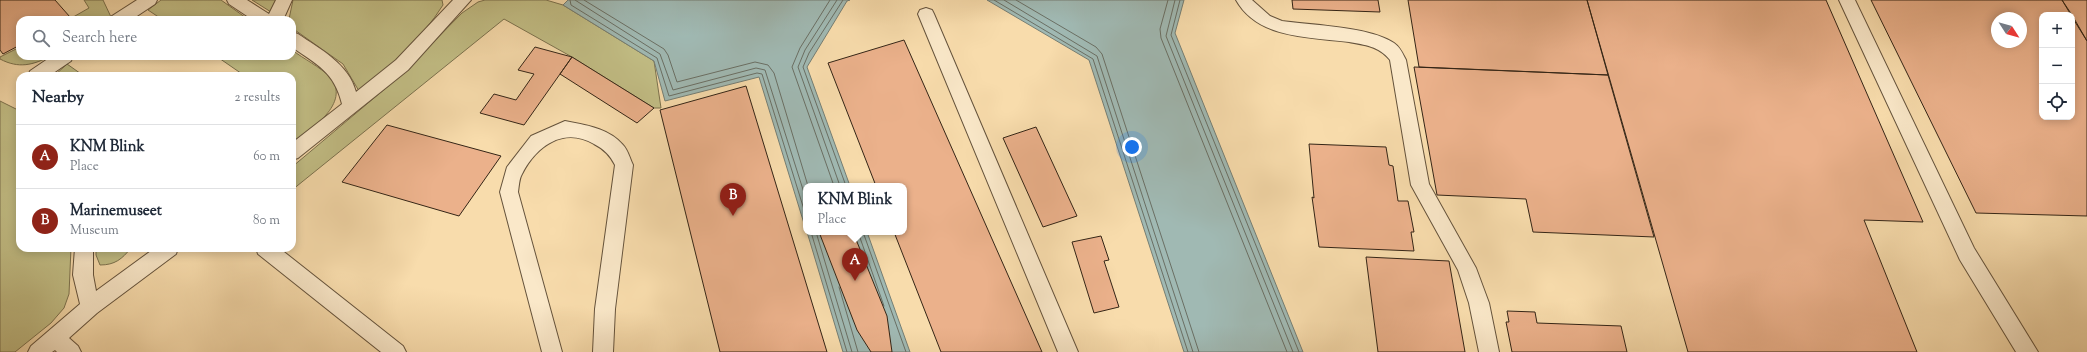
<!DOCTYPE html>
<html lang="en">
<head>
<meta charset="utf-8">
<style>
  :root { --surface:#fff; --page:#f2f2f3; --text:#1f2937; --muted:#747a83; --line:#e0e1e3; --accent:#8f2418 }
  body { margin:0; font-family:"Sorts Mill Goudy",serif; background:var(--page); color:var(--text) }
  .controls { position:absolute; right:12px; top:12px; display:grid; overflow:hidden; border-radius:8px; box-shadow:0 2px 10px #0003 }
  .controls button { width:36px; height:36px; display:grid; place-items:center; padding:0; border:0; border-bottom:1px solid var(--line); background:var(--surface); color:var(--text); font:20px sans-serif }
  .compass { position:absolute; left:1991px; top:12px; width:36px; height:36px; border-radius:50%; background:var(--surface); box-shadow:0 2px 10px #0003; rotate:126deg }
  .you { position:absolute; left:1132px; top:147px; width:14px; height:14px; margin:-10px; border:3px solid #fff; border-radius:50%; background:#1a73e8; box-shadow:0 0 0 6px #1a73e833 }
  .badge { display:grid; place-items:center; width:26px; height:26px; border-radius:50%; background:var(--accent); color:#fff; font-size:13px; font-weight:700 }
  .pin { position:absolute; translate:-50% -33px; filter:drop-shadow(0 1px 2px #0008) }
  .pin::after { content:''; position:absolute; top:21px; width:14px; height:12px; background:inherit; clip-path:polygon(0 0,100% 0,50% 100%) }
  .popup { position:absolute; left:803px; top:183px; width:104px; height:52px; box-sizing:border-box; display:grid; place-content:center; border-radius:8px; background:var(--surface); filter:drop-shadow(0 1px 3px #0005); font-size:13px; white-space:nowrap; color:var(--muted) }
  .popup b { font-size:15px; color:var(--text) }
  .popup::after { content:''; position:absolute; left:50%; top:100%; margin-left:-8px; border:8px solid transparent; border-top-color:var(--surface) }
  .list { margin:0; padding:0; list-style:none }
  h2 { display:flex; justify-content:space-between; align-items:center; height:52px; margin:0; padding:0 16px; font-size:17px }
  h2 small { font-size:13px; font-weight:400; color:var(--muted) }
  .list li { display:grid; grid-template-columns:26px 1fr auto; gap:12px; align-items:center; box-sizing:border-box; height:64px; padding:0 16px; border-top:1px solid var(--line) }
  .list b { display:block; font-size:15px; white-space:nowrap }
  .list p { margin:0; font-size:13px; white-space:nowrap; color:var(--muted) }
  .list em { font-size:13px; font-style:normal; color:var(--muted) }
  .icon { flex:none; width:22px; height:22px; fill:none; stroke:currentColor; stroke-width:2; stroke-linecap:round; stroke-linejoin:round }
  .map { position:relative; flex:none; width:2087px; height:352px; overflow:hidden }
  .search { position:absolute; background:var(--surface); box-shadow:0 2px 10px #0003; left:16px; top:16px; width:280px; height:44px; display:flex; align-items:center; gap:10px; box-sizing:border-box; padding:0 14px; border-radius:12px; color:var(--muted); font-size:15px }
  .panel { position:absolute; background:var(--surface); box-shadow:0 2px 10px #0003; left:16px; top:72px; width:280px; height:180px; border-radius:12px }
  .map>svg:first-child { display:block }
  .green { fill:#c3bf86; stroke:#7c724e }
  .water { fill:#a0b9b3; stroke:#757e74 }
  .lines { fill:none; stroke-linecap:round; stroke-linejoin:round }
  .shore { stroke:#6a6f64; stroke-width:1 }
  .building { fill:#ebb18b; stroke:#342516; fill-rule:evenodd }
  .lane-casing { stroke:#65533c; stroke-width:2 }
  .lane { fill:#fae8c9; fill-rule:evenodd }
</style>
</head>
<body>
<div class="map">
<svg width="2087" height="352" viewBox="0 0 2087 352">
  <rect width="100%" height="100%" fill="#f8dcac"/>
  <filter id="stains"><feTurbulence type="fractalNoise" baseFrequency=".005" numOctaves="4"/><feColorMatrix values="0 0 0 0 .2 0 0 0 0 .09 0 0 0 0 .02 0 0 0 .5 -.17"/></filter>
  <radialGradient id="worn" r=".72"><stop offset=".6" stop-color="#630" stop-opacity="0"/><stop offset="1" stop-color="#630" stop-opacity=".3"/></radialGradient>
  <path class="green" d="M84 0H103L111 17 107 20H68L89 8Z
    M161 0H221L249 20H163L148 10Z
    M252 0H277L271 12Z
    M293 0H442L443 5C421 40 391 65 359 91L343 64 292 28V20L289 19Z
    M485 0H546L563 5 654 61 661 108H654L572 57 504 19 292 190V167L399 77 462 13 478 2Z
    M20 47V56H51C33 65 19 69 0 59V57Z
    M292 50C304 59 320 67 330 77 352 103 310 130 292 144V76H245L216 56H292Z
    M67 64 84 76H54Z
    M0 101 20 111V248H71L69 294 64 308 51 323 15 352H0Z
    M96 248H131C122 259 115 265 100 265L96 255Z"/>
  <path class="water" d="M568 0H850L847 1 807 67 850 186H806V230L759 77 665 101 654 61 563 5Z
    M987 0H1184L1175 33 1303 352H1184L1089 60Z
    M807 232H867L910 352H843Z"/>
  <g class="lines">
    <path class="shore" d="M570 0 571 5 657 58 669 96 757 73 762 74 806 216
      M575 0 660 54 673 90 756 68 765 70 806 199
      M584 0 664 49 668 55 677 82 755 62 768 65 774 73 808 186
      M830 0 800 48 792 67 834 186
      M837 0 805 50 798 67 840 186
      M843 0 809 53 803 67 846 186
      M994 0 1093 59 1188 352
      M1004 0 1097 56 1193 352
      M1016 0 1096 47 1102 54 1199 352
      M1168 0 1160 29 1161 38 1287 352
      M1175 0 1166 36 1293 352
      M1180 0 1171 35 1299 352
      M811 232 847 352
      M816 232 852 352
      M858 232 884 306
      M863 232 906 352
      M839 287 858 352"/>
  </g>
  <path class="building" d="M0 0H55L70 17 65 20H20V45L3 54 0 50Z
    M1292 0H1378L1380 12 1293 9Z
    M1408 0H1587L1608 75 1419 67Z
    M1587 0H1826L1923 222 1864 220 1917 352H1688Z
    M1871 0H2062L2071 15H2042V117H2072V17L2087 41V216L1976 213ZM1997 18H2021V42H1997Z
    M2062 0H2087V41L2072 15Z
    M904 40 1042 352H941L894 232H904V186H876L828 63Z
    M535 47 572 57 524 125 480 113 494 94 516 100 534 74 518 70Z
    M572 57 654 108 637 123 560 74Z
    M1414 67 1608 75 1654 237 1533 232 1526 199 1437 195Z
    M746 86 827 352H720L660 110Z
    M387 125 501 156 459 216 342 182Z
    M1036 127 1077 216 1043 227 1003 138Z
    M1309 144 1386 147 1389 165 1393 166 1398 201H1408L1414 232H1411L1414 251 1319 247 1312 197 1314 198Z
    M819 232H853L887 316 892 352H871L857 330Z
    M1101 236 1109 260 1104 261 1119 307 1094 313 1072 242Z
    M1366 257 1449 261 1465 352H1378Z
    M1507 311 1535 312 1537 323 1621 326 1627 352H1512L1506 322H1509Z"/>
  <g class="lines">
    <defs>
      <path id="lane" d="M137 0H157L155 4 131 20H110L112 16Z
        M227 0H247L269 14 276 0H292L283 20H253L229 4Z
        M453 0H471L408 70 298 158 292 160V143L342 104C334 71 317 65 292 47V32L298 34C320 49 349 64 356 92L396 60Z
        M1236 0H1252L1270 16 1282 21C1312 25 1371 27 1394 43 1400 47 1403 54 1406 60L1429 184 1476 268 1489 303 1499 352H1479L1469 303 1458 270 1411 185 1390 60C1379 46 1365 45 1349 42 1309 37 1258 39 1236 0Z
        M1839 0H1855L1974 248 2038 352H2016L1960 260Z
        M926 8 932 10 934 14 1078 352H1058L918 14 920 10Z
        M52 56H73L71 61 49 76H28L30 71Z
        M565 121C585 125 609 128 623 145 628 150 630 159 633 165L615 309 613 352H593L595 309 615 165C610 155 604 149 594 144 564 126 536 146 522 174 519 179 519 186 518 192L562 352H542L500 192 507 167 531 136Z
        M75 248H93V275L96 291 155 248H178L176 254 97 313 69 338 78 346 81 352H57L55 350 52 352H28L31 346 80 304 73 275Z
        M256 248H279L403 346 406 352H381L258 254Z"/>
    </defs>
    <use href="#lane" class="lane-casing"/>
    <use href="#lane" class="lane"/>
  </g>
  <rect width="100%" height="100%" filter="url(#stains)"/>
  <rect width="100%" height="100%" fill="url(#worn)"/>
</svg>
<div class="controls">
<button>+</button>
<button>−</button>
<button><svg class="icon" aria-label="locate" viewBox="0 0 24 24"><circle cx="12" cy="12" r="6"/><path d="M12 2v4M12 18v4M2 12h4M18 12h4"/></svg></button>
</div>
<svg class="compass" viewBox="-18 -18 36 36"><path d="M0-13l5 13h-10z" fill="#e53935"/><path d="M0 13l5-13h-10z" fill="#747a83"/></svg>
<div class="you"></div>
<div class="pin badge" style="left:855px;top:281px">A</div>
<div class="popup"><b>KNM Blink</b>Place</div>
<div class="pin badge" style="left:733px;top:216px">B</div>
<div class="search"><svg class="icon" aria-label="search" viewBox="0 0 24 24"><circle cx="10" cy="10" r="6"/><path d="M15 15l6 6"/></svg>Search here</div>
<section class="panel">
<h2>Nearby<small>2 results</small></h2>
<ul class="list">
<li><span class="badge">A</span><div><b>KNM Blink</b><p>Place</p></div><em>60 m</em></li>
<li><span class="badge">B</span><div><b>Marinemuseet</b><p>Museum</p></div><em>80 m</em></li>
</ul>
</section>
</div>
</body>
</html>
